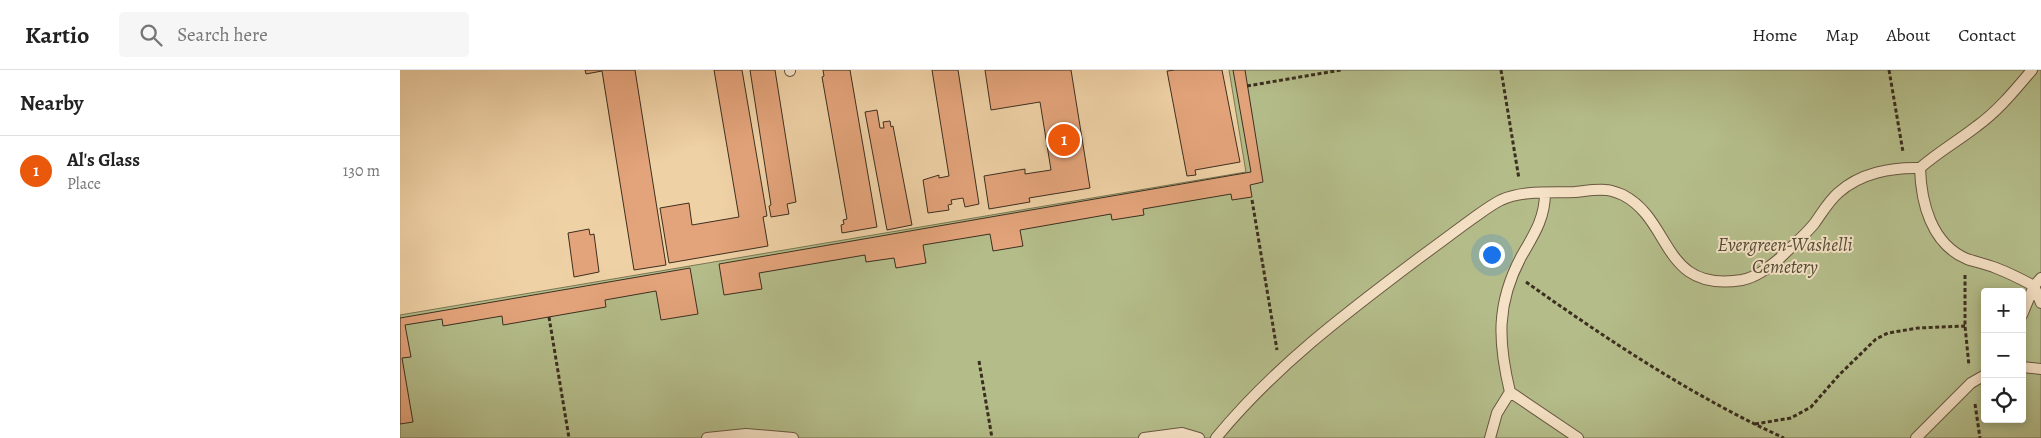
<!DOCTYPE html>
<html lang="en">
<head>
<meta charset="utf-8">
<style>
  :root { --surface:#fff; --page:#f6f6f6; --text:#222; --muted:#767676; --line:#e0e0e0; --accent:#ea580c }
  body { margin:0; font-family:Alegreya,serif; background:var(--page); color:var(--text) }
  .controls { position:absolute; right:15px; bottom:15px; display:grid; overflow:hidden; border-radius:5px; box-shadow:0 2px 8px #0003 }
  .controls button { width:45px; height:45px; display:grid; place-items:center; padding:0; border:0; border-bottom:1px solid var(--line); background:var(--surface); color:var(--text); font:25px sans-serif }
  .you { position:absolute; left:1091px; top:184px; width:18px; height:18px; margin:-12px; border:4px solid #fff; border-radius:50%; background:#1a73e8; box-shadow:0 0 0 8px #1a73e833 }
  .badge { display:grid; place-items:center; width:32px; height:32px; border-radius:50%; background:var(--accent); color:#fff; font-size:16px; font-weight:700 }
  .pin { position:absolute; translate:-50% -50%; border:2px solid #fff; box-shadow:0 1px 5px #0006 }
  .list { margin:0; padding:0; list-style:none }
  h2 { display:flex; justify-content:space-between; align-items:center; height:65px; margin:0; padding:0 20px; font-size:21px }
  h2 small { font-size:16px; font-weight:400; color:var(--muted) }
  .list li { display:grid; grid-template-columns:32px 1fr auto; gap:15px; align-items:center; box-sizing:border-box; height:70px; padding:0 20px; border-top:1px solid var(--line) }
  .list b { display:block; font-size:19px; white-space:nowrap }
  .list p { margin:0; font-size:16px; white-space:nowrap; color:var(--muted) }
  .list em { font-size:16px; font-style:normal; color:var(--muted) }
  .icon { flex:none; width:28px; height:28px; fill:none; stroke:currentColor; stroke-width:2; stroke-linecap:round; stroke-linejoin:round }
  .map { position:relative; flex:none; width:1641px; height:368px; overflow:hidden }
  header { display:flex; align-items:center; gap:30px; box-sizing:border-box; height:70px; padding:0 25px; background:var(--surface); border-bottom:1px solid var(--line) }
  header strong { font-size:24px }
  nav { display:flex; gap:28px; margin-inline-start:auto; font-size:18px }
  .search { width:350px; height:45px; background:var(--page); display:flex; align-items:center; gap:12px; box-sizing:border-box; padding:0 18px; border-radius:5px; color:var(--muted); font-size:19px }
  main { display:flex }
  aside { flex:1; background:var(--surface) }
  .map>svg:first-child { display:block }
  .green { fill:#b4bd8a; stroke:#787654; fill-rule:evenodd }
  .building { fill:#e4a47b; stroke:#3c2f1f }
  .lines { fill:none; stroke-linecap:round; stroke-linejoin:round }
  .lane-casing { stroke:#695841; stroke-width:12 }
  .path { stroke:#3c2f1f; stroke-width:3; stroke-dasharray:4 2.5; stroke-linecap:butt }
  .lane { stroke:#f5e1c5; stroke-width:10 }
  .labels { text-anchor:middle; stroke-width:4; stroke-linejoin:round; paint-order:stroke }
  .park-label { font-size:19px; font-style:italic; fill:#544b34; stroke:#f5e1c5 }
</style>
</head>
<body>
<header>
<strong>Kartio</strong>
<div class="search"><svg class="icon" aria-label="search" viewBox="0 0 24 24"><circle cx="10" cy="10" r="6"/><path d="M15 15l6 6"/></svg>Search here</div>
<nav><a>Home</a><a>Map</a><a>About</a><a>Contact</a></nav>
</header>
<main>
<aside>
<h2>Nearby<small></small></h2>
<ul class="list">
<li><span class="badge">1</span><div><b>Al's Glass</b><p>Place</p></div><em>130 m</em></li>
</ul>
</aside>
<div class="map">
<svg width="1641" height="368" viewBox="0 0 1641 368">
  <rect width="100%" height="100%" fill="#efd1a6"/>
  <filter id="stains"><feTurbulence type="fractalNoise" baseFrequency=".004" numOctaves="4"/><feColorMatrix values="0 0 0 0 .2 0 0 0 0 .09 0 0 0 0 .02 0 0 0 .5 -.17"/></filter>
  <radialGradient id="worn" r=".72"><stop offset=".6" stop-color="#630" stop-opacity="0"/><stop offset="1" stop-color="#630" stop-opacity=".3"/></radialGradient>
  <path class="green" d="M829 0H1641V368H0V245L846 102ZM1585 222H1622V349H1585Z"/>
  <path class="building" d="M185 0H235L266 195 234 200 202 1 186 4Z
    M314 0H342L367 146 363 147 368 176 269 193 260 138 289 133 292 155 339 147Z
    M350 0H375L396 132 387 134 389 144 371 147 369 136 371 135Z
    M423 0H450L477 157 442 163 441 155 444 154 443 150 447 149 422 7 424 6Z
    M532 0H558L579 134 565 137 563 128 551 130 552 134 548 135 549 140 528 143 523 110 539 105V108L549 106Z
    M585 0H671L690 118 629 128 630 132 589 139 584 106 625 99V104L651 100 640 32 591 40Z
    M775 0H822L840 92 795 100 796 105 787 106 767 1Z
    M833 0H845L863 112 850 115 852 127 832 130 831 124 743 139 744 145 712 150 711 144 620 160 623 176 593 181 590 164 523 175 526 193 496 198 494 188 466 192 465 185 359 203 362 219 324 225 319 194 851 102Z
    M477 40 480 58H484L483 52 490 51 491 57 493 56 512 155 487 160 465 42Z
    M189 159 190 165 194 164 199 202 174 207 168 163Z
    M290 198 298 244 261 250 256 221 205 230 206 237 103 255 102 246 43 256 42 249 5 255 11 287 2 288 13 352 0 354V248Z"/>
  <g class="lines">
    <defs>
      <path id="lane" d="M390 0V1
        M1520 98C1521 132 1531 174 1567 189 1576 192 1586 194 1596 198 1609 203 1621 209 1634 216L1641 233
        M1145 123C1145 149 1133 166 1121 187 1096 234 1098 272 1110 322L1178 368
        M1622 245 1634 216 1641 208
        M1622 297 1641 299
        M307 368 346 364 393 368
        M744 368 782 363 799 368
        M816 368C874 297 946 243 1019 188 1037 175 1054 162 1072 149 1082 142 1091 135 1101 130 1123 120 1152 123 1175 122 1185 121 1196 119 1206 120 1211 120 1218 123 1223 125 1273 151 1261 223 1342 210 1357 207 1369 197 1380 188 1391 177 1404 166 1414 154 1422 143 1428 132 1438 123 1460 103 1492 97 1520 98 1538 82 1558 71 1577 56 1598 41 1615 20 1632 0
        M1090 368 1097 343 1110 322
        M1516 368 1571 313 1585 305"/>
    </defs>
    <use href="#lane" class="lane-casing"/>
    <path class="path" d="M1101 0 1119 109
      M1489 0 1503 82
      M847 16 941 0
      M852 130 877 280
      M1565 205V256L1569 296
      M1126 212C1208 270 1292 326 1384 368
      M149 247 169 368
      M579 291 592 368
      M1575 334 1580 368
      M1355 354 1391 348 1411 337 1439 305 1476 269 1488 263 1518 258 1565 256"/>
    <use href="#lane" class="lane"/>
  </g>
  <g class="labels">
    <g class="park-label">
      <text x="1385" y="181">Evergreen-Washelli<tspan x="1385" dy="22">Cemetery</tspan></text>
    </g>
  </g>
  <rect width="100%" height="100%" filter="url(#stains)"/>
  <rect width="100%" height="100%" fill="url(#worn)"/>
</svg>
<div class="controls">
<button>+</button>
<button>−</button>
<button><svg class="icon" aria-label="locate" viewBox="0 0 24 24"><circle cx="12" cy="12" r="6"/><path d="M12 2v4M12 18v4M2 12h4M18 12h4"/></svg></button>
</div>
<div class="you"></div>
<div class="pin badge" style="left:664px;top:70px">1</div>
</div>
</main>
</body>
</html>
